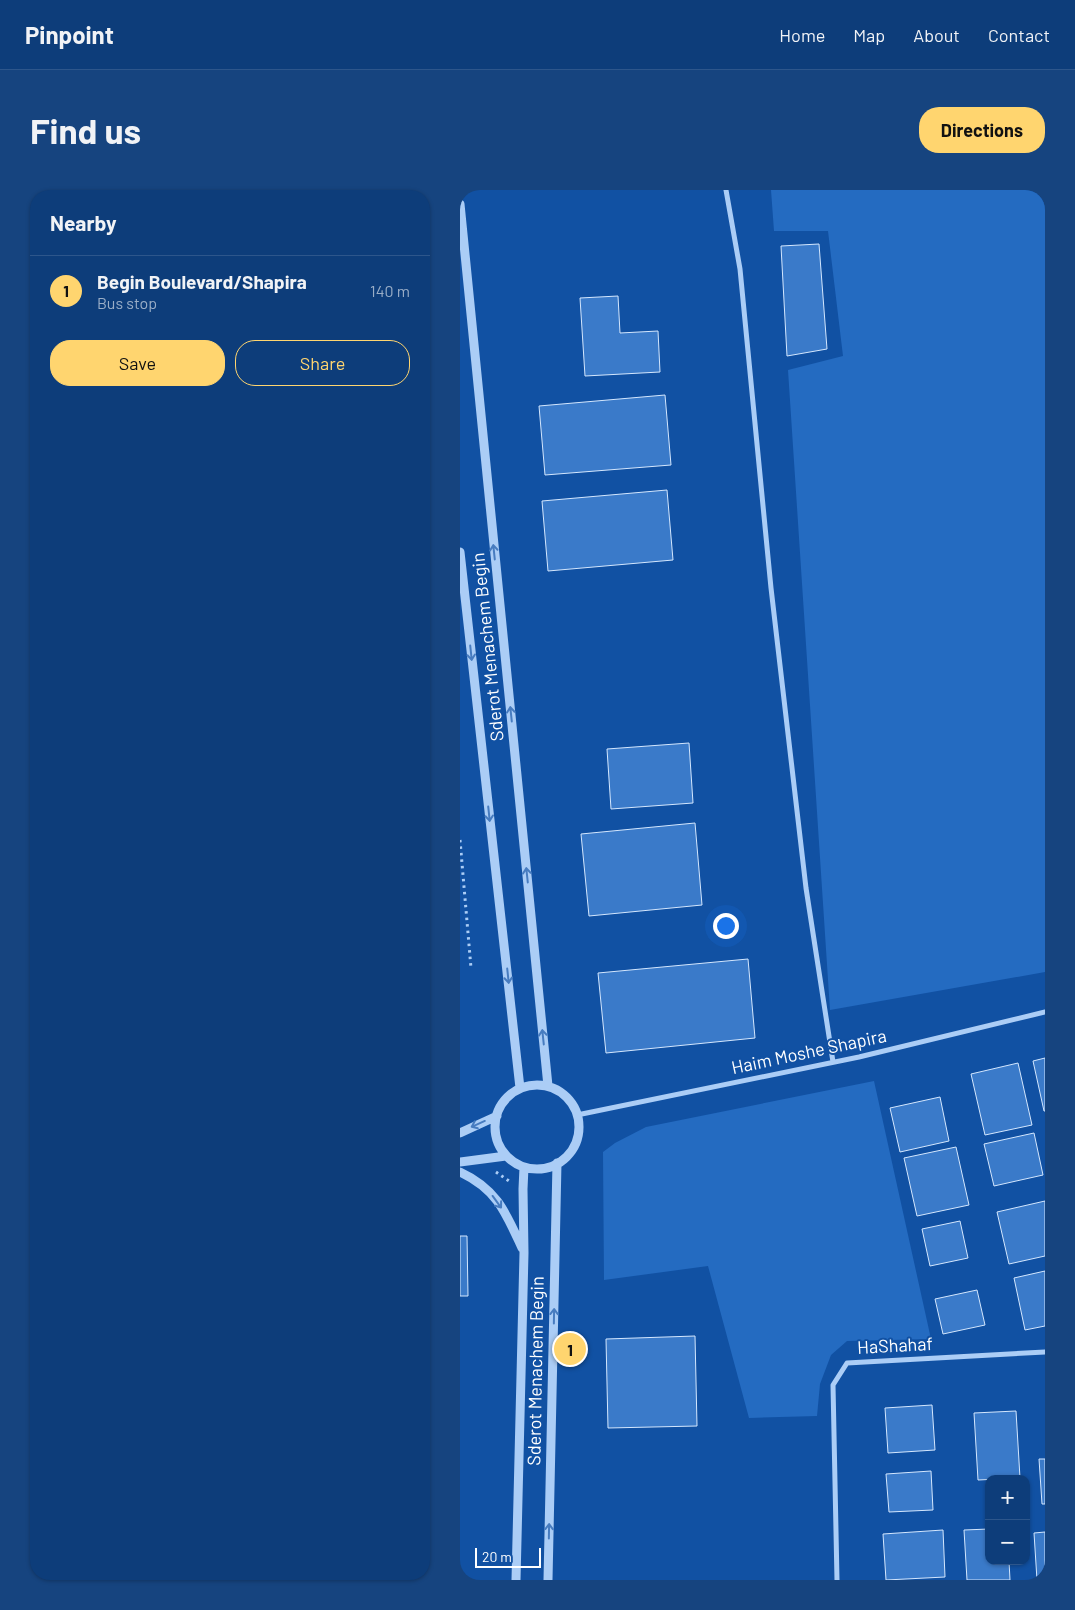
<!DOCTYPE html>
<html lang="en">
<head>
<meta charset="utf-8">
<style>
  :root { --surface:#0d3d7a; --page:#16447f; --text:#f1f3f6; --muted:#9aaec7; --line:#2d568b; --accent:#ffd56f }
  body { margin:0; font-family:Barlow,sans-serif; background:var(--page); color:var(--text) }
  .controls { position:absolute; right:15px; bottom:15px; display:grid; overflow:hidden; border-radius:10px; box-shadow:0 1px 4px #0004 }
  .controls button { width:45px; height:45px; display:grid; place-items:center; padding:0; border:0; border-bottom:1px solid var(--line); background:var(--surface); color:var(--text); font:25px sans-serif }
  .scale { position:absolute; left:15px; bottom:12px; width:66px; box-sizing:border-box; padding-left:5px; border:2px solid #fff; border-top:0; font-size:14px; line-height:18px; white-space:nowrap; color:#fff; -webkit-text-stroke:4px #1151a3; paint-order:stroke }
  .you { position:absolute; left:265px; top:735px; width:18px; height:18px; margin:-12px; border:4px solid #fff; border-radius:50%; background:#1a73e8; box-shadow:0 0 0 8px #1a73e833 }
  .badge { display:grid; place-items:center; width:32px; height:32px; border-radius:50%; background:var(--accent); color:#111; font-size:16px; font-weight:700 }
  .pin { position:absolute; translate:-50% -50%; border:2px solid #fff; box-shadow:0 1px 5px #0006 }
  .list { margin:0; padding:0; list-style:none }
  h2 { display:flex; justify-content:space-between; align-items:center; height:65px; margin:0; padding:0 20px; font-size:21px }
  h2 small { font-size:16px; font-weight:400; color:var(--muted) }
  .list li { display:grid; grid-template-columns:32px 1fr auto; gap:15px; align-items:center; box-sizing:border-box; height:70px; padding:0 20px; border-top:1px solid var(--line) }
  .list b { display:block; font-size:19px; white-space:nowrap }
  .list p { margin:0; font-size:16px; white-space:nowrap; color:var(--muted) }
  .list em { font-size:16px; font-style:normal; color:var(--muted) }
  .actions { display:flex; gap:10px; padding:15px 20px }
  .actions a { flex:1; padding:11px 0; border:1px solid var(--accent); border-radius:20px; text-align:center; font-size:18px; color:var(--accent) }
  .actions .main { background:var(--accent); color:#111 }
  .map { position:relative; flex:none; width:585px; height:1390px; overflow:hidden; border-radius:20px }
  header { display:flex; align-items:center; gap:30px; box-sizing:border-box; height:70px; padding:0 25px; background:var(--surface); border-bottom:1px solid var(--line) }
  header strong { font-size:24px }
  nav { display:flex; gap:28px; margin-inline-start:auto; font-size:18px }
  .intro { display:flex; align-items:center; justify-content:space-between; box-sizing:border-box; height:120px; padding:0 30px }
  h1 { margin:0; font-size:35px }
  .button { padding:12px 22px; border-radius:20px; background:var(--accent); color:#111; font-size:18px; font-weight:700 }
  main { display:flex; gap:30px; padding:0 30px }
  aside { flex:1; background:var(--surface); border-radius:20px; box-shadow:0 1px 4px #0004 }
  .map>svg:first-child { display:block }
  .green { fill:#246bc1 }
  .building { fill:#3a7ac9; stroke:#d4e7fe }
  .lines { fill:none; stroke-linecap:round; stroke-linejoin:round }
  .path { stroke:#abcdf6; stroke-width:3; stroke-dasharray:2.5 4; stroke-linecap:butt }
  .minor { stroke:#abcdf6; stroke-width:5 }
  .tertiary { stroke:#abcdf6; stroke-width:9 }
  .oneway { stroke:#477cc0 }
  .labels { text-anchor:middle; stroke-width:4; stroke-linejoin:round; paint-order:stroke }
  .street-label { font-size:18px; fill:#fff; stroke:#1151a3 }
</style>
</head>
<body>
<header>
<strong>Pinpoint</strong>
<nav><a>Home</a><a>Map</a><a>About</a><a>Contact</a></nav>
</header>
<div class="intro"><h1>Find us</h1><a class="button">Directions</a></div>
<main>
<aside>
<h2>Nearby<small></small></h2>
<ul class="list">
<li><span class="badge">1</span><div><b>Begin Boulevard/Shapira</b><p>Bus stop</p></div><em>140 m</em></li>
</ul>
<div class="actions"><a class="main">Save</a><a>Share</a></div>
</aside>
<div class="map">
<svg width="585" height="1390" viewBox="0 0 585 1390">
  <rect width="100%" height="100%" fill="#1151a3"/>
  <path class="green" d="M311 0H585V782L370 820 328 180 383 166 368 41H314Z
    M414 891 471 1149 387 1151 371 1165 360 1194 357 1226 289 1228 248 1076 144 1090 143 962 155 953 186 937Z"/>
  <path class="building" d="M359 54 367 159 327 166 321 56Z
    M158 106 160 143 198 141 200 182 125 186 120 108Z
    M205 205 211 275 85 285 79 216Z
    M207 300 213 370 88 381 82 311Z
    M229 553 233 613 151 619 147 559Z
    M235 633 242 715 129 726 121 644Z
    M288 769 295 848 146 863 138 783Z
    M585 868V921H584L573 871Z
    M558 873 572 935 525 945 511 884Z
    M480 907 489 951 440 962 430 918Z
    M574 943 583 985 534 996 524 954Z
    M496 957 509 1015 457 1026 444 968Z
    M585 1011V1066L549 1074 537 1022Z
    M500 1031 508 1068 470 1076 462 1039Z
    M0 1046H7L8 1106H0Z
    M585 1081V1136L565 1140 554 1088Z
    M517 1100 525 1135 483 1144 475 1109Z
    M235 1146 237 1236 148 1238 146 1149Z
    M472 1215 475 1260 428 1263 425 1218Z
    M556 1221 560 1288 518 1290 514 1223Z
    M579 1269H585V1314H582Z
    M471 1281 473 1320 429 1322 426 1284Z
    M529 1339V1371H549L550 1390H507L504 1340Z
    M483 1340 485 1387 426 1390 423 1344Z
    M585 1342V1390H577L574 1343Z"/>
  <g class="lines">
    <path class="path" d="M0 650 11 778
      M36 982 49 991"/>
    <path class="minor" d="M266 0 280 79 311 398 346 698 373 872
      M117 925 399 867 585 822
      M377 1390 373 1195 387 1173 585 1162"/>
    <path class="tertiary" d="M0 14 88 896
      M0 362 60 898
      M35 937a42 42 0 1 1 84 0a42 42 0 1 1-84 0Z
      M0 943 37 926
      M0 972 46 966
      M0 982C37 999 46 1023 62 1058
      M56 1390 64 1063 63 999 64 977
      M88 1390 97 973"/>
  </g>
  <defs><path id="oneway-shaft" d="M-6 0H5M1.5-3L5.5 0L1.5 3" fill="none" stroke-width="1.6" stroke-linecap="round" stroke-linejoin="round" transform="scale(1.25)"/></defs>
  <g class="oneway">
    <use href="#oneway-shaft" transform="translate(34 362) rotate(-96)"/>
    <use href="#oneway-shaft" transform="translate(11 463) rotate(84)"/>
    <use href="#oneway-shaft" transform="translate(51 524) rotate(-96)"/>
    <use href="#oneway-shaft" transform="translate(29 624) rotate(84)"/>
    <use href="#oneway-shaft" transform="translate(67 685) rotate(-96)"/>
    <use href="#oneway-shaft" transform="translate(48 786) rotate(84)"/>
    <use href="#oneway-shaft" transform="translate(83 847) rotate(-96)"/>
    <use href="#oneway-shaft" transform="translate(18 934) rotate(156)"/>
    <use href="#oneway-shaft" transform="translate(37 1012) rotate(54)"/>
    <use href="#oneway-shaft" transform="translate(94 1126) rotate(-89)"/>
    <use href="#oneway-shaft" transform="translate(89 1341) rotate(-89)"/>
  </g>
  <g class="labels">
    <g class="street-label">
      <text transform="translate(28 457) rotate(-96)" y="6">Sderot Menachem Begin</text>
      <text transform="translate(349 862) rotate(-12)" y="6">Haim Moshe Shapira</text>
      <text transform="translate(435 1156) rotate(-3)" y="6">HaShahaf</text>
      <text transform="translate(76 1181) rotate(-89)" y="6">Sderot Menachem Begin</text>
    </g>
  </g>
</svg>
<div class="controls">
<button>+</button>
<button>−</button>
</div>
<div class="scale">20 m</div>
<div class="you"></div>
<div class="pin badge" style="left:110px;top:1159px">1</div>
</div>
</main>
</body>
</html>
